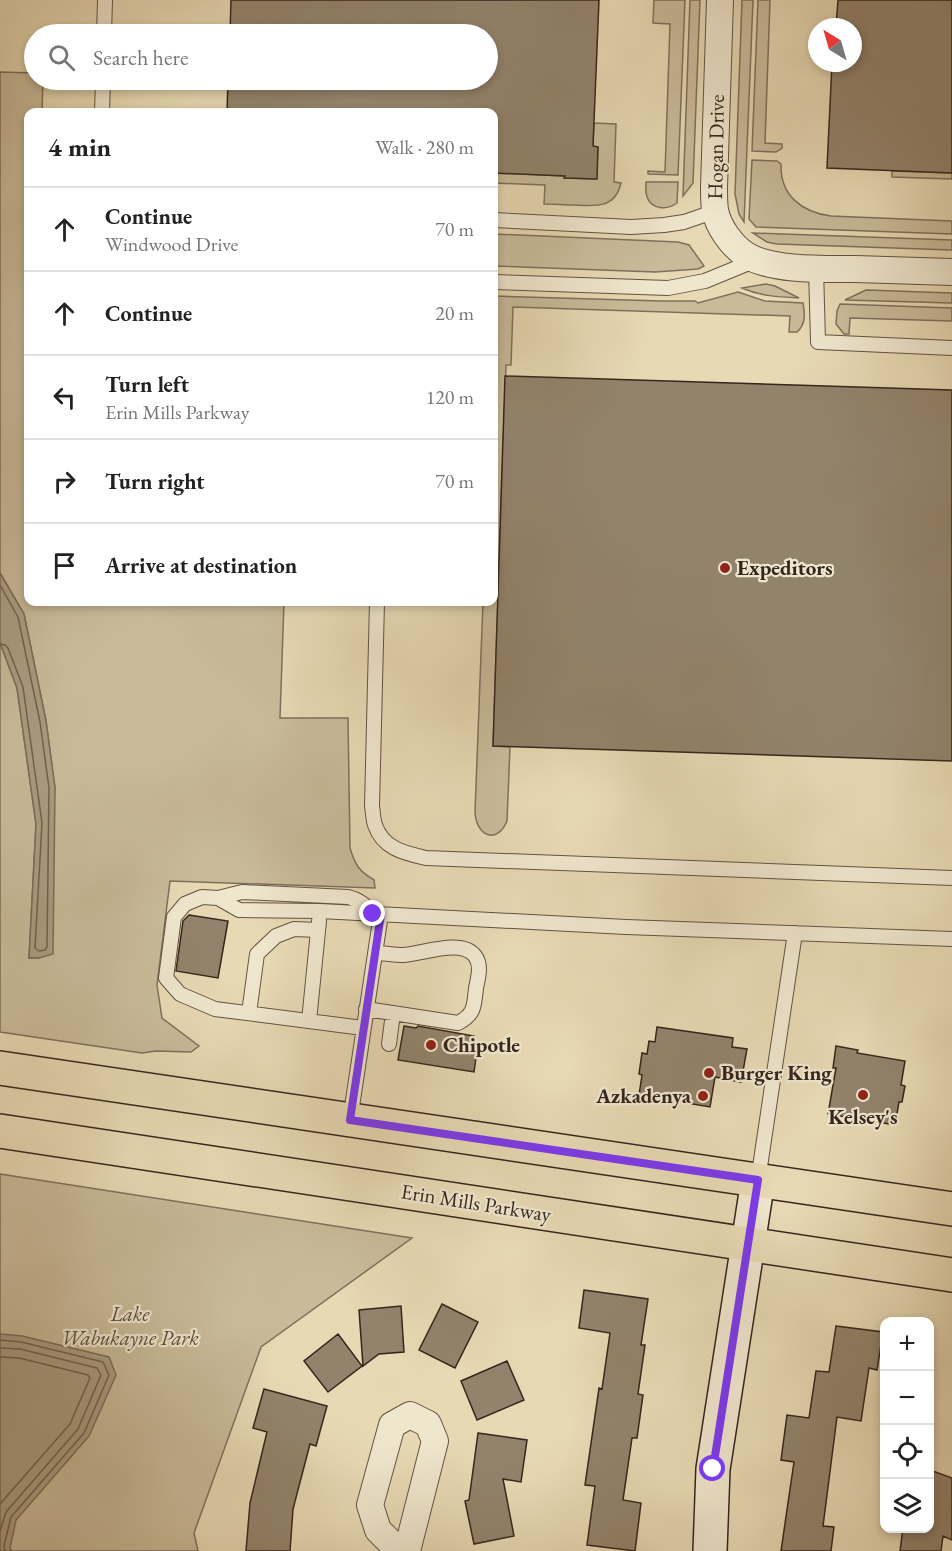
<!DOCTYPE html>
<html lang="en">
<head>
<meta charset="utf-8">
<style>
  :root { --surface:#fff; --page:#f6f6f6; --text:#222; --muted:#767676; --line:#e0e0e0 }
  body { margin:0; font-family:"EB Garamond",serif; background:var(--page); color:var(--text) }
  .controls { position:absolute; right:18px; bottom:18px; display:grid; overflow:hidden; border-radius:12px; box-shadow:0 3px 9px #0003 }
  .controls button { width:54px; height:54px; display:grid; place-items:center; padding:0; border:0; border-bottom:2px solid var(--line); background:var(--surface); color:var(--text); font:30px sans-serif }
  .compass { position:absolute; left:808px; top:18px; width:54px; height:54px; border-radius:50%; background:var(--surface); box-shadow:0 3px 9px #0003; rotate:323deg }
  .stop { position:absolute; width:18px; height:18px; margin:-14px; border:4px solid #7c3aed; border-radius:50%; background:#fff }
  .stop.end { background:#7c3aed; border-color:#fff; box-shadow:0 2px 6px #0008 }
  .list { margin:0; padding:0; list-style:none }
  h2 { display:flex; justify-content:space-between; align-items:center; height:78px; margin:0; padding:0 24px; font-size:26px }
  h2 small { font-size:20px; font-weight:400; color:var(--muted) }
  .list li { display:grid; grid-template-columns:39px 1fr auto; gap:18px; align-items:center; box-sizing:border-box; height:84px; padding:0 24px; border-top:2px solid var(--line) }
  .list b { display:block; font-size:22px; white-space:nowrap }
  .list p { margin:0; font-size:20px; white-space:nowrap; color:var(--muted) }
  .list em { font-size:20px; font-style:normal; color:var(--muted) }
  .icon { flex:none; width:33px; height:33px; fill:none; stroke:currentColor; stroke-width:2; stroke-linecap:round; stroke-linejoin:round }
  .map { position:relative; flex:none; width:952px; height:1551px; overflow:hidden }
  .search { position:absolute; background:var(--surface); box-shadow:0 3px 9px #0003; left:24px; top:24px; width:474px; height:66px; display:flex; align-items:center; gap:15px; box-sizing:border-box; padding:0 21px; border-radius:33px; color:var(--muted); font-size:22px }
  .panel { position:absolute; background:var(--surface); box-shadow:0 3px 9px #0003; left:24px; top:108px; width:474px; height:498px; border-radius:12px }
  .map>svg:first-child { display:block }
  .green { fill:#c9bb9a; stroke:#7f705c; stroke-width:1.5 }
  .water { fill:#aa9c81; stroke:#7b6d59; stroke-width:1.5 }
  .lines { fill:none; stroke-linecap:round; stroke-linejoin:round }
  .shore { stroke:#70614f; stroke-width:1.5 }
  .building { fill:#92836c; stroke:#35261d; stroke-width:1.5 }
  .lane-casing { stroke:#625343; stroke-width:16 }
  .street-casing { stroke:#625343; stroke-width:28 }
  .secondary-casing { stroke:#35261d; stroke-width:36 }
  .primary-casing { stroke:#35261d; stroke-width:36 }
  .lane { stroke:#efe6ce; stroke-width:14 }
  .street { stroke:#efe6ce; stroke-width:26 }
  .secondary { stroke:#efe6ce; stroke-width:33 }
  .primary { stroke:#e7d9b4; stroke-width:33 }
  .route { stroke:#7c3aed; stroke-width:8 }
  .poi-dot { fill:#8f2418; stroke:#efe6ce; stroke-width:2 }
  .labels { text-anchor:middle; stroke-width:4.5; stroke-linejoin:round; paint-order:stroke }
  .street-label { font-size:21px; fill:#35261d; stroke:#efe6ce }
  .poi-label { font-size:21px; font-weight:bold; fill:#35261d; stroke:#efe6ce; text-anchor:start }
  .park-label { font-size:21px; font-style:italic; fill:#5a4b3c; stroke:#efe6ce }
</style>
</head>
<body>
<div class="map">
<svg width="952" height="1551" viewBox="0 0 952 1551">
  <rect width="100%" height="100%" fill="#e7d9b4"/>
  <filter id="stains"><feTurbulence type="fractalNoise" baseFrequency=".00333" numOctaves="4"/><feColorMatrix values="0 0 0 0 .2 0 0 0 0 .09 0 0 0 0 .02 0 0 0 .5 -.17"/></filter>
  <radialGradient id="worn" r=".72"><stop offset=".6" stop-color="#630" stop-opacity="0"/><stop offset="1" stop-color="#630" stop-opacity=".3"/></radialGradient>
  <path class="green" d="M654 0H685L678 175 648 174V171L665 172 670 24 653 23Z
    M690 0H700L693 183 683 196Z
    M742 0H753L744 222 739 214 735 194Z
    M758 0H770L765 143 782 144V148L776 152 752 151Z
    M0 72 34 73V80H43L42 112H28V602H284L280 718H348L350 848C355 865 359 871 374 880L375 888 170 881 157 985 162 1018 199 1046 191 1052 156 1051 142 1053 0 1032V643L17 688 36 824 29 958H39L55 788 46 721 24 614 0 573Z
    M594 123 616 124 614 182 621 183C615 209 595 206 574 205 564 205 554 204 544 204L545 185 494 183V173L565 176V178L596 179 598 147 593 146Z
    M752 160 777 161 781 164C780 195 801 212 831 216L952 221V234L756 227 749 219Z
    M892 171 952 173V179L892 177Z
    M646 182H678L677 203C667 210 652 210 647 197 645 192 646 187 646 182Z
    M753 233 952 240V250L777 244 767 242Z
    M494 234 678 242 689 245 704 266 698 269 655 272 494 266Z
    M766 284 775 286 799 298C779 297 760 296 742 288Z
    M866 290 952 293V303L845 300Z
    M738 292 765 301 803 303C805 314 806 324 797 332H789L790 316 513 307 511 365H506L493 746 510 747 507 821C497 845 476 836 475 812L483 602H494V296L661 301H695L698 303Z
    M840 304 952 308V321L850 318 849 334H844L836 324 837 311Z
    M0 1174 412 1238 261 1347 194 1533 198 1551H0Z"/>
  <path class="water" d="M0 573 24 614 46 721 55 788 53 954 39 958H29L36 824 17 688 0 643Z
    M0 1334 22 1336 109 1357 116 1375 89 1436 16 1520 10 1548 12 1551H0Z"/>
  <g class="lines">
    <path class="shore" d="M0 585 18 617 40 722 49 788 47 947 45 950 39 951 35 948 42 823 23 687 8 648 5 645 0 644
      M0 1340 21 1342 103 1362 109 1375 84 1433 11 1517 4 1546 5 1551
      M0 1348 20 1349 97 1368 101 1375 78 1429 6 1512 0 1531
      M0 1357 19 1358 88 1375 90 1378 70 1424 0 1504"/>
  </g>
  <path class="building" d="M231 0H599L593 146 598 147 597 179 564 178 565 176 494 173V112H227L228 80H488V34H230Z
    M838 0H952V173L827 168 832 63H853V27H836Z
    M505 376 952 390V761L493 746Z
    M189 915 228 921 218 978 176 971 183 921Z
    M404 1026 416 1028 418 1026 474 1036 472 1043H478L474 1072 398 1060Z
    M657 1027 733 1038 732 1047 747 1049 741 1082 715 1077 710 1107 639 1095 642 1075 639 1074 642 1053 647 1054 649 1041 655 1042Z
    M836 1046 858 1050 857 1053 905 1061 901 1085 905 1086 902 1102H899L895 1125 828 1114 836 1068H833Z
    M584 1290 648 1299 641 1345H645L638 1394 643 1395 637 1438H632L623 1500 641 1503 635 1551 587 1545 595 1486 585 1485 599 1388 602 1389 610 1333 579 1328Z
    M442 1304 478 1322 455 1368 419 1350Z
    M401 1306 404 1352 379 1354 363 1366 359 1310Z
    M836 1326 883 1332 877 1370 869 1368 861 1421 837 1417 823 1526 834 1527 831 1551H781L794 1462 781 1460 787 1415 809 1418 816 1371 829 1372Z
    M338 1334 362 1366 328 1392 304 1361Z
    M507 1361 524 1400 477 1420 461 1381Z
    M264 1389 327 1406 316 1446 310 1444 293 1509 290 1551H246L250 1503 267 1432 253 1428Z
    M478 1433 527 1440 521 1482 503 1479 514 1536 474 1544 465 1501 469 1500Z
    M930 1470 952 1478V1540L943 1536 941 1551H900L903 1528H930Z"/>
  <g class="lines">
    <defs>
      <path id="lane" d="M104 34 105 0
        M102 112 103 80
        M494 220 631 227 664 225 684 222 716 211
        M816 268 818 342 952 348
        M494 282 668 288 705 281 756 260
        M377 602 372 806C373 812 373 819 375 825 383 849 405 853 426 858L952 878
        M218 898 242 892 348 897C360 900 365 905 373 914
        M366 1009 458 1023C475 1014 474 1006 476 988 478 978 482 965 475 956 462 938 422 954 403 955 394 955 384 953 375 953
        M249 1013 257 954 276 936 294 929 318 930
        M309 1021 319 921
        M363 1028 215 1009 180 994 166 978 174 917 185 904 202 897 218 898 239 910 320 911 626 927 952 939
        M389 1044 393 1013
        M350 1120 381 914
        M758 1180 795 933"/>
      <path id="street" d="M720 0 714 187C714 195 714 203 715 210 718 227 732 246 746 255 772 271 825 269 855 269 887 270 920 271 952 272
        M399 1551 378 1530 370 1505 392 1425 410 1415 428 1424 435 1441 407 1551"/>
      <path id="secondary" d="M710 1551 713 1469 758 1180"/>
      <path id="primary" d="M0 1068 952 1209
        M0 1131 952 1275"/>
    </defs>
    <use href="#lane" class="lane-casing"/>
    <use href="#street" class="street-casing"/>
    <use href="#secondary" class="secondary-casing"/>
    <use href="#primary" class="primary-casing"/>
    <use href="#lane" class="lane"/>
    <use href="#street" class="street"/>
    <use href="#secondary" class="secondary"/>
    <use href="#primary" class="primary"/>
  </g>
  <g class="lines">
    <path class="route" d="M373 914H381L350 1120 758 1180 713 1469"/>
  </g>
  <g class="poi-dot">
    <circle cx="725" cy="568" r="6"/>
    <circle cx="431" cy="1045" r="6"/>
    <circle cx="709" cy="1073" r="6"/>
    <circle cx="863" cy="1095" r="6"/>
    <circle cx="703" cy="1096" r="6"/>
  </g>
  <g class="labels">
    <g class="street-label">
      <text transform="translate(716 147) rotate(-89)" y="7">Hogan Drive</text>
      <text transform="translate(476 1203) rotate(9)" y="7">Erin Mills Parkway</text>
    </g>
    <g class="poi-label">
      <text x="737" y="575">Expeditors</text>
      <text x="443" y="1052">Chipotle</text>
      <text x="721" y="1080">Burger King</text>
      <text x="691" y="1103" text-anchor="end">Azkadenya</text>
      <text x="863" y="1124" text-anchor="middle">Kelsey's</text>
    </g>
    <g class="park-label">
      <text x="130" y="1321">Lake<tspan x="130" dy="24">Wabukayne Park</tspan></text>
    </g>
  </g>
  <rect width="100%" height="100%" filter="url(#stains)"/>
  <rect width="100%" height="100%" fill="url(#worn)"/>
</svg>
<div class="controls">
<button>+</button>
<button>−</button>
<button><svg class="icon" aria-label="locate" viewBox="0 0 24 24"><circle cx="12" cy="12" r="6"/><path d="M12 2v4M12 18v4M2 12h4M18 12h4"/></svg></button>
<button><svg class="icon" aria-label="layers" viewBox="0 0 24 24"><path d="M12 4l9 5-9 5-9-5zM3 14l9 5 9-5"/></svg></button>
</div>
<svg class="compass" viewBox="-18 -18 36 36"><path d="M0-13l5 13h-10z" fill="#e53935"/><path d="M0 13l5-13h-10z" fill="#767676"/></svg>
<div class="stop" style="left:713px;top:1469px"></div>
<div class="stop end" style="left:373px;top:914px"></div>
<div class="search"><svg class="icon" aria-label="search" viewBox="0 0 24 24"><circle cx="10" cy="10" r="6"/><path d="M15 15l6 6"/></svg>Search here</div>
<section class="panel">
<h2>4 min<small>Walk · 280 m</small></h2>
<ul class="list">
<li><svg class="icon" aria-label="ahead" viewBox="0 0 24 24"><path d="M12 20V5M6 11l6-6 6 6"/></svg><div><b>Continue</b><p>Windwood Drive</p></div><em>70 m</em></li>
<li><svg class="icon" aria-label="ahead" viewBox="0 0 24 24"><path d="M12 20V5M6 11l6-6 6 6"/></svg><div><b>Continue</b></div><em>20 m</em></li>
<li><svg class="icon" aria-label="left" viewBox="0 0 24 24"><path d="M17 20v-9H6M10 6l-5 5 5 5"/></svg><div><b>Turn left</b><p>Erin Mills Parkway</p></div><em>120 m</em></li>
<li><svg class="icon" aria-label="right" viewBox="0 0 24 24"><path d="M7 20v-9h11M14 6l5 5-5 5"/></svg><div><b>Turn right</b></div><em>70 m</em></li>
<li><svg class="icon" aria-label="arrive" viewBox="0 0 24 24"><path d="M6 21V4h12l-3 4 3 4H6"/></svg><div><b>Arrive at destination</b></div></li>
</ul>
</section>
</div>
</body>
</html>
